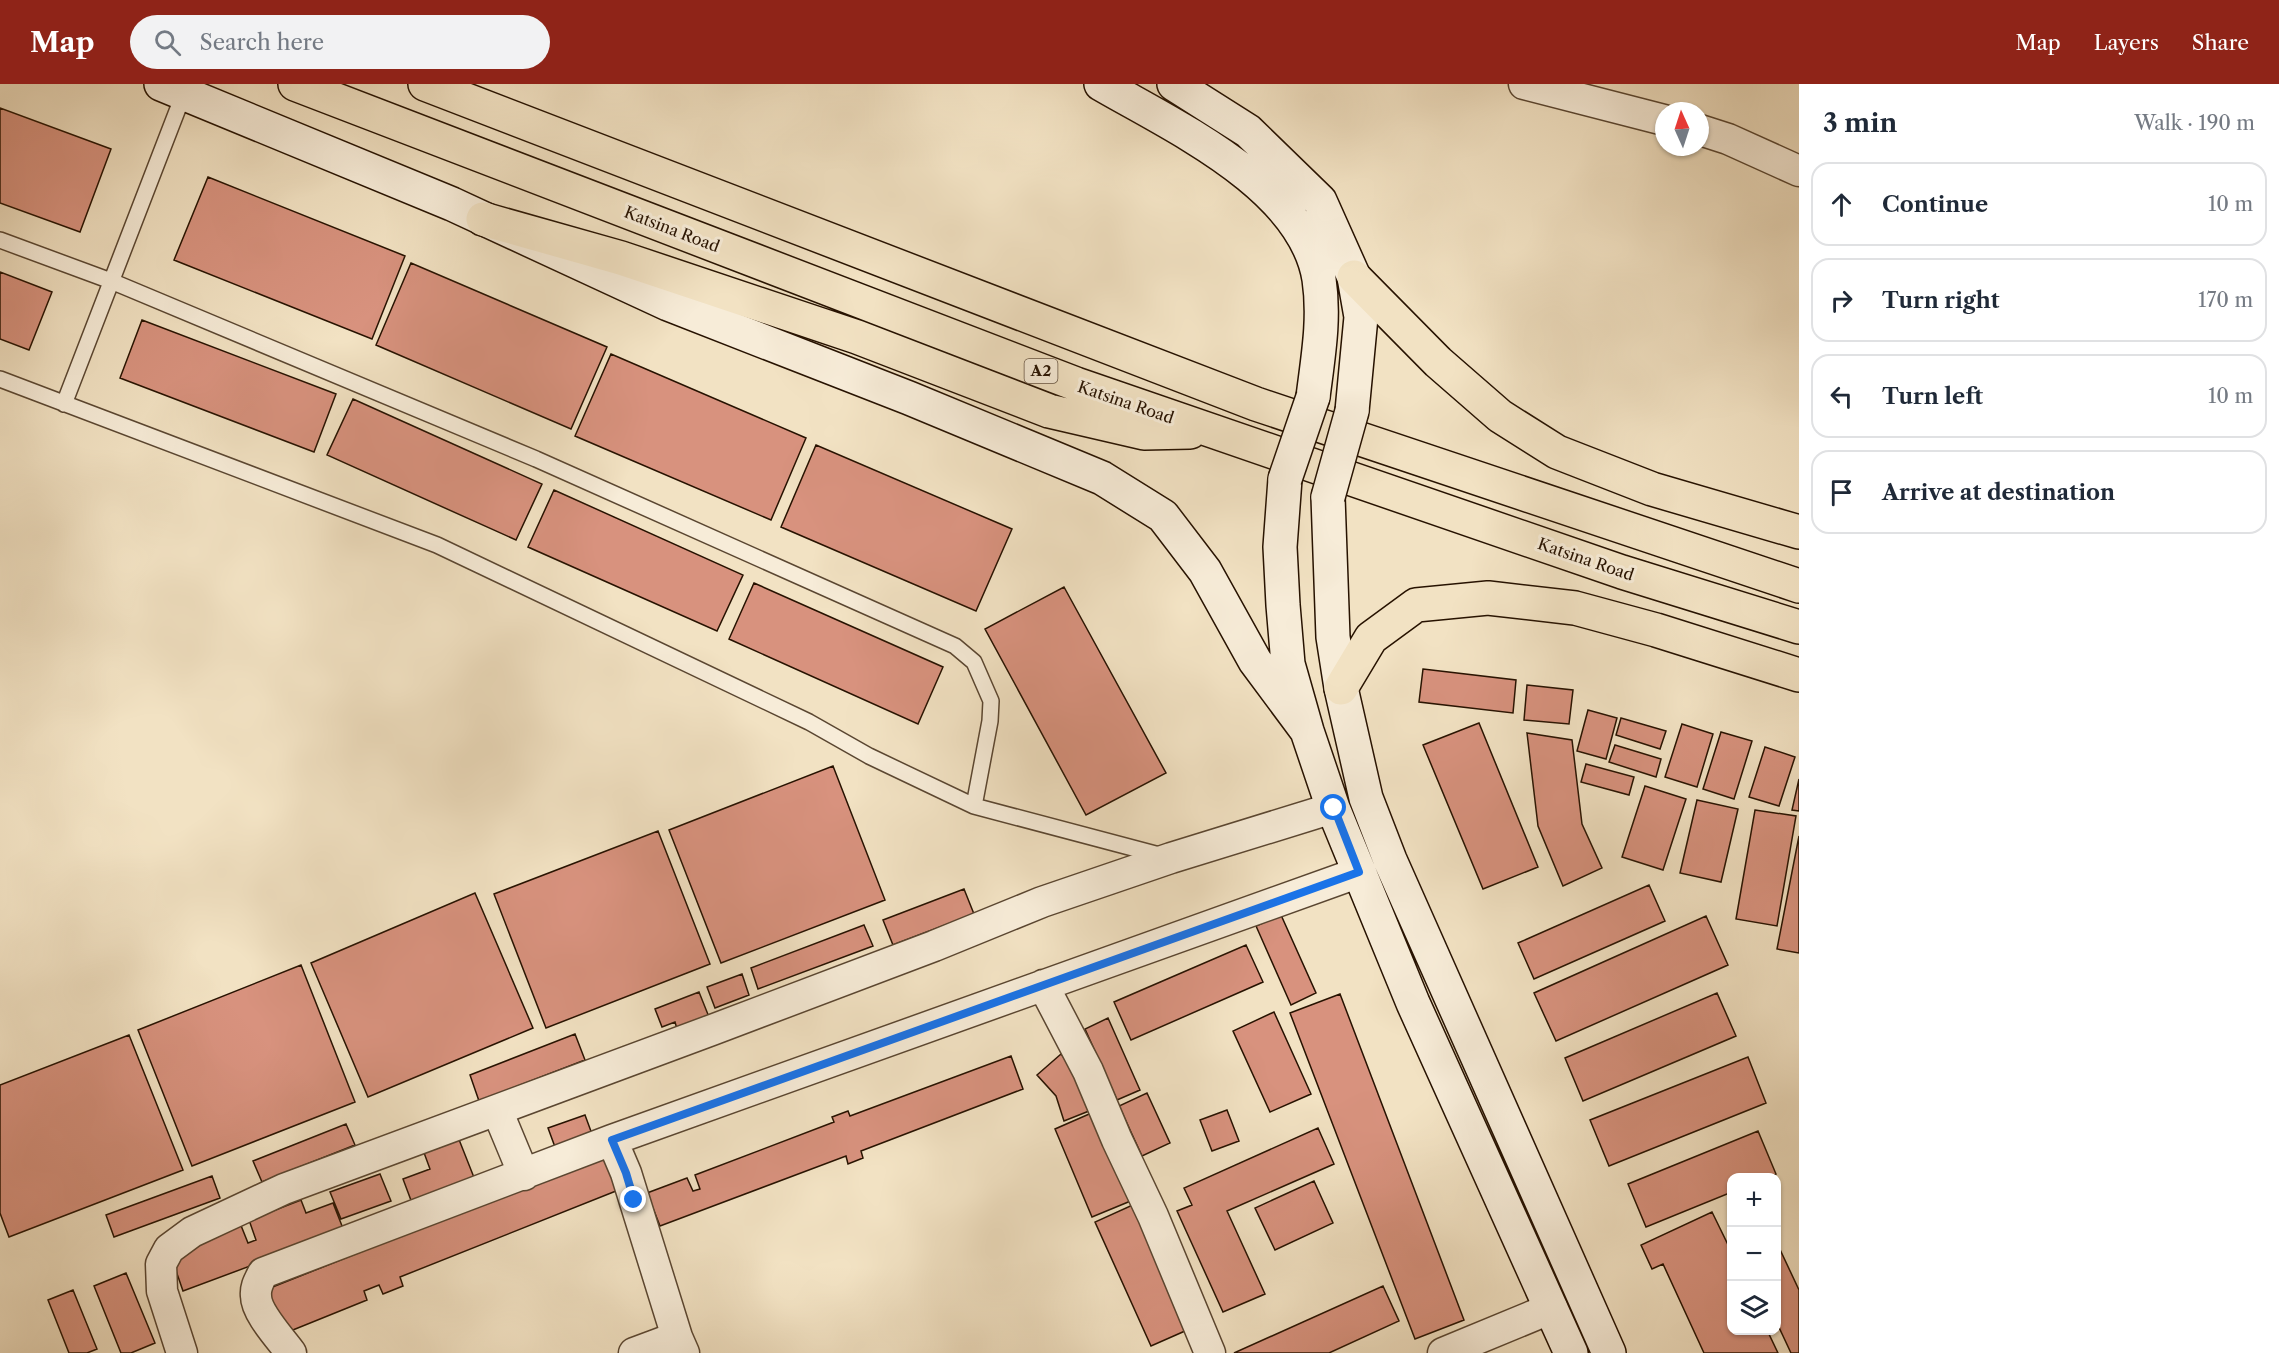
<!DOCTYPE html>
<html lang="en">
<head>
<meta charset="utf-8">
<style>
  :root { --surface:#fff; --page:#f2f2f3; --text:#1f2937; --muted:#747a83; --line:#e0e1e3; --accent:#8f2418 }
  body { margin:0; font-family:"Libre Caslon Text",serif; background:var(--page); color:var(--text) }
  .controls { position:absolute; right:18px; bottom:18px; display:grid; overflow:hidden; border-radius:12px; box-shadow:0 2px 4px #0004 }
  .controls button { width:54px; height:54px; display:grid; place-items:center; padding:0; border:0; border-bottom:2px solid var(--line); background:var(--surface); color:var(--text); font:30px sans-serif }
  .compass { position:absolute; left:1655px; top:18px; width:54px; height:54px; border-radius:50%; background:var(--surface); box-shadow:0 2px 4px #0004; rotate:357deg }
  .stop { position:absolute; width:18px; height:18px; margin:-14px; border:4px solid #1a73e8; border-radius:50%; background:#fff }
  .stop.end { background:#1a73e8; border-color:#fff; box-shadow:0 2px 6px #0008 }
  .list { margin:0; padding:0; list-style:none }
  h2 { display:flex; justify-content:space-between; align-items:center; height:78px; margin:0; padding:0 24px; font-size:26px }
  h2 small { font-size:20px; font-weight:400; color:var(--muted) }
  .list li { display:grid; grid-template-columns:39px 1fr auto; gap:18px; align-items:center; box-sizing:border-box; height:84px; margin:0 12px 12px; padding:0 12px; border:2px solid var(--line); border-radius:18px }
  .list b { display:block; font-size:22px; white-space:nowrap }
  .list em { font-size:20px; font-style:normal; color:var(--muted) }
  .icon { flex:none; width:33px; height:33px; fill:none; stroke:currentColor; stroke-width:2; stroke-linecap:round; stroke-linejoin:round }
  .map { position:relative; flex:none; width:1799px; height:1269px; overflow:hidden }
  header { display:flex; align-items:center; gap:36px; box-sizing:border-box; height:84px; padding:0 30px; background:var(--accent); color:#fff }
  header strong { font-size:28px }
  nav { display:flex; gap:33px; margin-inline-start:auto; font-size:21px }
  .search { width:420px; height:54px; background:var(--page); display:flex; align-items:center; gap:15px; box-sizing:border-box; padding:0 21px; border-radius:33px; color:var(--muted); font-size:22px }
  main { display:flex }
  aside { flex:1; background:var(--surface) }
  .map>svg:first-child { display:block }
  .building { fill:#d8927e; stroke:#271200; stroke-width:1.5 }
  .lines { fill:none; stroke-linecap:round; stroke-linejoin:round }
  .lane-casing { stroke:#5a4631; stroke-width:18 }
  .street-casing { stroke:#5a4631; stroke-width:33 }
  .secondary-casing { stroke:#271200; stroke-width:36 }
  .highway-casing { stroke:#271200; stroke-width:36 }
  .lane { stroke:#f7ecd8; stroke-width:15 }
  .street { stroke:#f7ecd8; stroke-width:30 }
  .secondary { stroke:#f7ecd8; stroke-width:33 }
  .highway { stroke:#f2e2c3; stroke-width:33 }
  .secondary-bridge-casing { stroke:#271200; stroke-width:36; stroke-linecap:butt }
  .secondary-bridge { stroke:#f7ecd8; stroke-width:33 }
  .route { stroke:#1a73e8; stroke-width:8 }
  .labels { text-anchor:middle; stroke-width:6; stroke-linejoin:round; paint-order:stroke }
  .shield { fill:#f7ecd8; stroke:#655341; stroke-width:1.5 }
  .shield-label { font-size:15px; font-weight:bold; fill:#271200 }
  .street-label { font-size:16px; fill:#271200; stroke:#f7ecd8 }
</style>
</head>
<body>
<header>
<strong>Map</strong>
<div class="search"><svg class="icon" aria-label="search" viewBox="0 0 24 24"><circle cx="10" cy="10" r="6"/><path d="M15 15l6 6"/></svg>Search here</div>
<nav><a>Map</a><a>Layers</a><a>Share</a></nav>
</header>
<main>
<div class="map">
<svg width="1799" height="1269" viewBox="0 0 1799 1269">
  <rect width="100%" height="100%" fill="#f2e2c3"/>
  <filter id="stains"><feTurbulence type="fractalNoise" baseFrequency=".00333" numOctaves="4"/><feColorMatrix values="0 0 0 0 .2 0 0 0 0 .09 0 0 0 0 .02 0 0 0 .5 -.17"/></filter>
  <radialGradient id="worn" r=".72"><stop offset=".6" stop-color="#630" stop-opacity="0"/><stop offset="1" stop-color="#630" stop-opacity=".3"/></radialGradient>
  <path class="building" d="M0 24 111 65 80 148 0 119Z
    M208 93 405 172 372 255 174 176Z
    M411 179 607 263 571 345 376 261Z
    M0 188 52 208 29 266 0 255Z
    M142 236 336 310 314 368 120 294Z
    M611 270 806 354 771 436 575 352Z
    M353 315 542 400 516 456 327 371Z
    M816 361 1012 445 976 527 781 443Z
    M554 406 743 491 717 547 528 463Z
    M754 499 943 583 918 640 729 555Z
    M1064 503 1166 689 1086 731 985 545Z
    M1423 585 1516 596 1513 629 1419 618Z
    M1527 601 1573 606 1569 640 1524 636Z
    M1588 626 1617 634 1606 675 1577 667Z
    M1621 634 1666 647 1660 665 1616 651Z
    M1479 639 1538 783 1483 805 1423 661Z
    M1682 640 1713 650 1697 703 1665 693Z
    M1721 648 1752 657 1734 715 1703 705Z
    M1527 649 1572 656 1582 740 1602 784 1563 802 1538 742Z
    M1615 661 1661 675 1656 693 1609 678Z
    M1765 663 1795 673 1779 722 1749 713Z
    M1586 680 1634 693 1629 711 1581 698Z
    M833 682 885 816 721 879 669 746Z
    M1799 695V727L1792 726Z
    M1645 702 1686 715 1663 786 1622 773Z
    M1697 716 1738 725 1721 798 1680 789Z
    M1755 726 1796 732 1777 842 1736 835Z
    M658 747 710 880 546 944 494 810Z
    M1799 752V869L1777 865Z
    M1649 801 1665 837 1534 895 1518 859Z
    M964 805 974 830 893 861 883 836Z
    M475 809 533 944 368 1013 311 879Z
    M1281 831 1316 909 1291 921 1256 842Z
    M1706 832 1728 881 1556 957 1534 909Z
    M864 841 873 862 758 905 751 884Z
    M1246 861 1263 898 1131 956 1114 918Z
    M301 881 355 1018 192 1082 138 946Z
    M742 890 749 911 715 924 707 903Z
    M699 908 709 933 677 945 675 938 662 943 655 925Z
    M1717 909 1736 952 1583 1017 1565 974Z
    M1340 910 1464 1236 1415 1255 1290 929Z
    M1274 928 1311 1010 1270 1028 1233 947Z
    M1108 934 1140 1006 1117 1016 1085 945Z
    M575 950 585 976 479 1017 470 991Z
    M129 951 183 1086 9 1153 0 1129V1001Z
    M1061 970 1080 992 1094 1025 1064 1037 1056 1012 1037 991Z
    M1011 972 1023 1005 861 1067 863 1074 848 1080 846 1072 660 1142 647 1109 687 1094 693 1107 700 1105 695 1091 834 1038 832 1033 848 1027 850 1032Z
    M1748 973 1766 1019 1609 1082 1590 1036Z
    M1147 1009 1170 1059 1142 1072 1119 1022Z
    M1227 1026 1239 1057 1212 1067 1200 1036Z
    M1096 1027 1133 1116 1092 1133 1055 1045Z
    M585 1031 592 1050 555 1063 548 1044Z
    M346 1040 355 1061 262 1098 253 1077Z
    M1318 1044 1334 1080 1227 1127 1265 1210 1223 1228 1177 1127 1192 1121 1184 1104Z
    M1758 1047 1776 1090 1767 1094H1732V1108L1646 1143 1628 1100Z
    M458 1053 475 1096 412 1119 403 1095 430 1085 423 1066Z
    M612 1068 626 1103 400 1193 403 1202 383 1210 379 1201 364 1207 367 1216 283 1250 265 1206Z
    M380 1090 391 1117 341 1135 330 1108Z
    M212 1092 220 1114 114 1153 106 1131Z
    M1314 1097 1333 1139 1275 1166 1255 1124Z
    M301 1116 306 1129 333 1119 344 1147 183 1207 173 1178 208 1151 240 1139 248 1159 256 1156 249 1136Z
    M1137 1119 1194 1243 1151 1262 1095 1138Z
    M1712 1128 1732 1169V1246H1767L1778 1269H1704L1663 1180 1652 1185 1641 1161Z
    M1776 1157 1799 1206V1269H1791L1776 1237Z
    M126 1189 155 1259 131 1269H121L94 1202Z
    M1383 1202 1399 1237 1329 1269H1234Z
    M73 1206 97 1265 87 1269H69L48 1216Z"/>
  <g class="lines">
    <defs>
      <path id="lane" d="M0 156 111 197 536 375 955 562 974 578 991 617 990 637 974 722
        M0 295 437 461 809 638 869 672 974 722 1163 772
        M64 320 184 9"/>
      <path id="street" d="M1524 0 1664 36
        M1700 46 1728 55 1799 87
        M1043 901 1088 987 1117 1056 1153 1132 1210 1269
        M497 1026 524 1091
        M612 1056 626 1089 677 1253 684 1269
        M182 1269 162 1207 161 1180 169 1165 192 1148 284 1105 712 946 934 862 1042 818 1171 774 1333 724
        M291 1269C281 1255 256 1229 256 1212 255 1203 259 1197 263 1189L612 1056 1360 788
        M634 1269 677 1253
        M1443 1269 1552 1224"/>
      <path id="secondary" d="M161 0 452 120 668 220 909 314 1102 394 1163 432 1205 487 1255 577 1307 647
        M1101 0C1175 43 1304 102 1319 195 1325 235 1318 273 1313 313
        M1174 0 1248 47 1320 117 1354 193 1361 233 1352 327
        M1285 395 1280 463 1283 521 1288 580 1307 647 1333 724 1413 919 1571 1269
        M1328 413 1333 553 1341 604 1366 714 1390 776 1609 1269"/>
      <path id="highway" d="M295 0 1076 300 1622 488 1799 543
        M425 0 1256 320 1799 502
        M483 135 621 174 857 253 1049 327 1144 349 1190 348
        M1354 193 1438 278 1500 332 1557 368 1652 405 1799 448
        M1341 604 1371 554 1416 521 1488 514 1575 524 1656 546 1799 591"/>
    </defs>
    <use href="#lane" class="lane-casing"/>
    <use href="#street" class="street-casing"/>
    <use href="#secondary" class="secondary-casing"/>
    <use href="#highway" class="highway-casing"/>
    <use href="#lane" class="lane"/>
    <use href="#street" class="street"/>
    <use href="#secondary" class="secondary"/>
    <use href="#highway" class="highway"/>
    <defs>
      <path id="secondary-bridge" d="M1285 395 1313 313
        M1328 413 1352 327"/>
    </defs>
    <use href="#secondary-bridge" class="secondary-bridge-casing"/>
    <use href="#secondary-bridge" class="secondary-bridge"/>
  </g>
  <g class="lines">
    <path class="route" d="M634 1116 626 1089 612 1056 1359 788 1334 724"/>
  </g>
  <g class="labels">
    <rect class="shield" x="1024.5" y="275" width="33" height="24" rx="4.5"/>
    <g class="shield-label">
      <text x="1041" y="292">A2</text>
    </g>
    <g class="street-label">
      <text transform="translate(672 145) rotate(21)" y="6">Katsina Road</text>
      <text transform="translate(1126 318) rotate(19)" y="6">Katsina Road</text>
      <text transform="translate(1586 475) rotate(19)" y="6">Katsina Road</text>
    </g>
  </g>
  <rect width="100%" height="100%" filter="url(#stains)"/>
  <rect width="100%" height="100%" fill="url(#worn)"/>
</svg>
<div class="controls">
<button>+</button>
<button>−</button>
<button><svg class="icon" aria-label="layers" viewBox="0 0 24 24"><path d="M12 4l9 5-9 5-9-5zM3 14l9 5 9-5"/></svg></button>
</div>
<svg class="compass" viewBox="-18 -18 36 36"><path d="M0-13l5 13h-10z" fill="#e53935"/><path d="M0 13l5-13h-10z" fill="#747a83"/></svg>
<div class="stop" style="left:1334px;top:724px"></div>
<div class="stop end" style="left:634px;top:1116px"></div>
</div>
<aside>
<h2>3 min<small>Walk · 190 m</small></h2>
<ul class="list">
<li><svg class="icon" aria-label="ahead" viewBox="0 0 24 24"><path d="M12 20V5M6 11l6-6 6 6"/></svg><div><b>Continue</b></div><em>10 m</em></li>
<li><svg class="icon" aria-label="right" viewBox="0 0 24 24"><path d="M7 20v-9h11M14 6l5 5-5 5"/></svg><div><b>Turn right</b></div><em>170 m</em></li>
<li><svg class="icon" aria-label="left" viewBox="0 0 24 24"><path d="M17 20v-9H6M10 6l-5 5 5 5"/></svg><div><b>Turn left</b></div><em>10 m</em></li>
<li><svg class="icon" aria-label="arrive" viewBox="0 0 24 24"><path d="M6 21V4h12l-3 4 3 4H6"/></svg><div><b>Arrive at destination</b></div></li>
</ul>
</aside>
</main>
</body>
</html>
